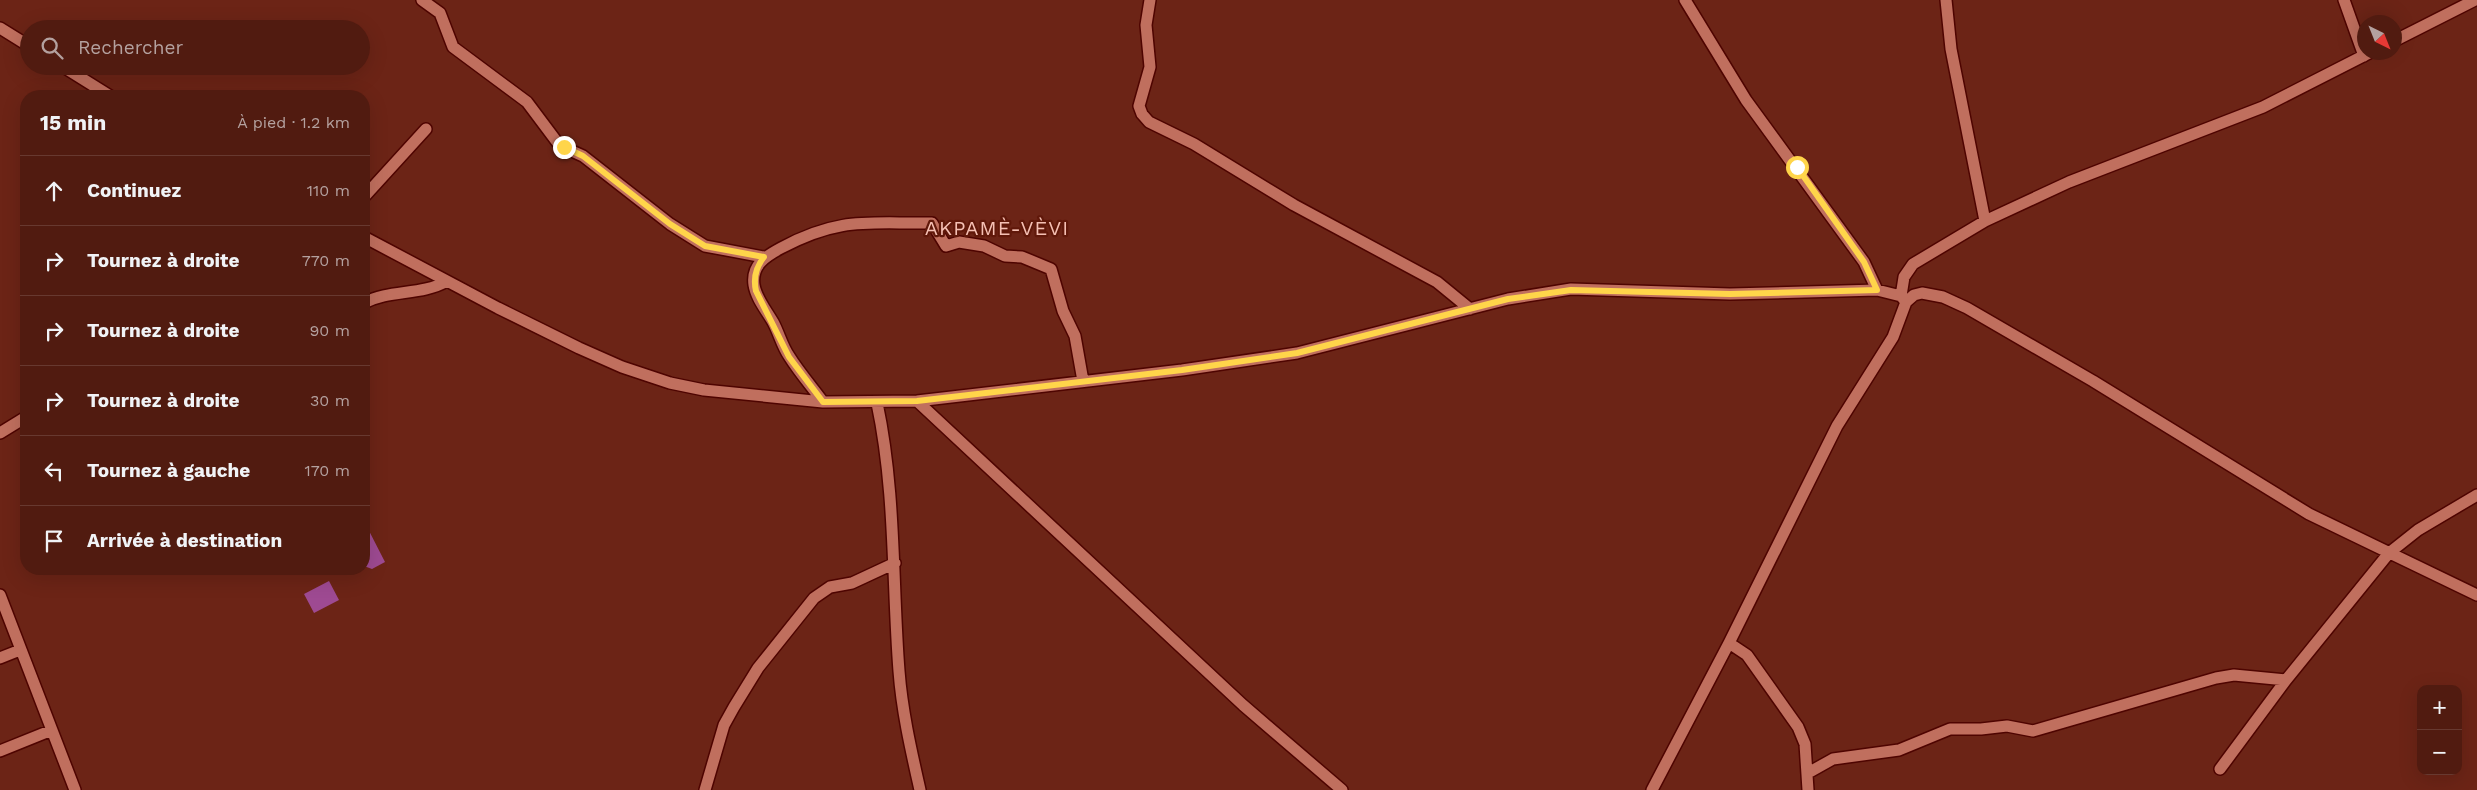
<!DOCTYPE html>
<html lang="fr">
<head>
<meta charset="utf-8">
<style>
  :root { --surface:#511b10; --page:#5b281e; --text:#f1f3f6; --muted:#b4a19f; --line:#673930 }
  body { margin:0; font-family:"Work Sans",sans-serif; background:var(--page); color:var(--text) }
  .controls { position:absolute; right:15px; bottom:15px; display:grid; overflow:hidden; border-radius:10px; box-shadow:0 5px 20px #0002 }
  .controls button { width:45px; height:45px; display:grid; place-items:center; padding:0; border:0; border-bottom:1px solid var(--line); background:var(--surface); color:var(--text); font:25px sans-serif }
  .compass { position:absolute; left:2357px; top:15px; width:45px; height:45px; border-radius:50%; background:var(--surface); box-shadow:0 5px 20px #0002; rotate:137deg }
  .stop { position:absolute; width:15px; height:15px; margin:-11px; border:4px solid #ffd54a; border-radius:50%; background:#fff }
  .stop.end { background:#ffd54a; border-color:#fff; box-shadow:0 1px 5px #0008 }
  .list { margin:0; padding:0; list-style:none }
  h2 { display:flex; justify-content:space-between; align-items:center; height:65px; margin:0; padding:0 20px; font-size:21px }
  h2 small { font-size:16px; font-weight:400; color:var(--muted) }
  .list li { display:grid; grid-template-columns:32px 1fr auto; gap:15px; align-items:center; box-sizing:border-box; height:70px; padding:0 20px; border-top:1px solid var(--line) }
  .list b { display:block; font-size:19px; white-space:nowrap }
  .list em { font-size:16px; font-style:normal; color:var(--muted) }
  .icon { flex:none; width:28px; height:28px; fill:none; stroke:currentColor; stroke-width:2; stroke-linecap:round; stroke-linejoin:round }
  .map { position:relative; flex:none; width:2477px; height:790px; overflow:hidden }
  .search { position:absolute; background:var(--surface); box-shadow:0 5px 20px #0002; left:20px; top:20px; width:350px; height:55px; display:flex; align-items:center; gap:12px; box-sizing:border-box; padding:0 18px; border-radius:28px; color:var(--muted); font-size:19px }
  .panel { position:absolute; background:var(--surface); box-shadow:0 5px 20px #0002; left:20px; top:90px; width:350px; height:485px; border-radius:20px }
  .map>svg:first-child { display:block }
  .forest { fill:#9e4a92 }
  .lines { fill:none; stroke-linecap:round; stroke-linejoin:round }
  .minor-casing { stroke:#4e0400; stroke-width:14 }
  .minor { stroke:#c06f5e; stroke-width:11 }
  .route { stroke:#ffd54a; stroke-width:6 }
  .labels { text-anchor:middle; stroke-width:4.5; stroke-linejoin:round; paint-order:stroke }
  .quarter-label { font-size:20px; letter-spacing:1px; fill:#f5c0b4; stroke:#60180a }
</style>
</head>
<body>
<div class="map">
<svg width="2477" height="790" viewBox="0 0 2477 790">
  <rect width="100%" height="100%" fill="#6c2416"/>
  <path class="forest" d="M365 523 385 562 372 569 364 566Z
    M329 581 339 600 314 613 304 594Z"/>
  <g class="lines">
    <defs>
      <path id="minor" d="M422 0 440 13 453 47 527 102 557 142 563 147 583 156 670 224 705 246 764 257
        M1150 0 1146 25 1150 67 1139 106 1142 114 1149 122 1194 144 1294 205 1437 282 1470 309
        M1685 0 1746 100 1864 262 1877 290
        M1946 0 1951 49 1985 221
        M2344 0 2364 56
        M0 28 29 46
        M2394 41 2475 0
        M62 66 110 96
        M364 197 426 129
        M364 237 498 308 579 348 622 367 670 383 704 390 823 402 917 401 1182 370 1297 353 1508 299 1571 289 1730 294 1877 290 1901 296 1906 302
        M1901 296 1904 277 1913 264 1985 221 2069 182 2263 107 2371 52
        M364 303C390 289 421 296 447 281
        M917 401 1243 705 1342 790
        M823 402C812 387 799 372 789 356 782 346 779 333 773 322 766 310 756 298 754 285 751 265 766 256 781 248 841 216 869 224 932 223L946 246 959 242 984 246 1005 256 1022 257 1051 269 1063 311 1075 336 1083 381
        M877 403C896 492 892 581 899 671 902 711 911 750 920 790
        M0 433 26 417
        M0 595 75 790
        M1729 643 1747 655 1798 727 1805 744 1808 790
        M0 658 20 650
        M0 751 52 730
        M2220 769 2286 680 2389 553 2418 530 2477 495
        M1808 773 1833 759 1899 750 1950 729H1981L2007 726 2033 731 2216 678 2234 675 2286 680
        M705 790 724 725 734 707 758 668 814 598 830 587 852 583 895 563
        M1652 790 1729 643 1837 426 1893 337 1906 302 1914 295 1922 293 1943 297 1967 308 2093 381 2309 514 2477 595"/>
    </defs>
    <use href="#minor" class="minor-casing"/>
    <use href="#minor" class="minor"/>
  </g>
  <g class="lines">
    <path class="route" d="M564 147 583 156 670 224 705 246 764 257C756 267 753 278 756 291L789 357 823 402 917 401 1182 370 1297 353 1508 299 1571 290 1730 294 1877 290 1864 262 1797 167"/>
  </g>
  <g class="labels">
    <g class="quarter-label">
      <text x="997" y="235">AKPAMÈ-VÈVI</text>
    </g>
  </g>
</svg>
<div class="controls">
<button>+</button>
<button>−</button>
</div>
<svg class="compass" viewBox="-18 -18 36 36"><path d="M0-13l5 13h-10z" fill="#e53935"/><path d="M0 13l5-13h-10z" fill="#b4a19f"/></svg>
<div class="stop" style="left:1797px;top:167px"></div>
<div class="stop end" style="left:564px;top:147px"></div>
<div class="search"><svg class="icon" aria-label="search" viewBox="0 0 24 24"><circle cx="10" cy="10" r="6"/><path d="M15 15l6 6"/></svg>Rechercher</div>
<section class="panel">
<h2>15 min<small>À pied · 1.2 km</small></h2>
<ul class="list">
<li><svg class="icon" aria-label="ahead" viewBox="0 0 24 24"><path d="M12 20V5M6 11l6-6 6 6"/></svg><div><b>Continuez</b></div><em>110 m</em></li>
<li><svg class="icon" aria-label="right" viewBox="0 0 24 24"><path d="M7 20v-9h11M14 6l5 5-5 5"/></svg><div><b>Tournez à droite</b></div><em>770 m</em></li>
<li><svg class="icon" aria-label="right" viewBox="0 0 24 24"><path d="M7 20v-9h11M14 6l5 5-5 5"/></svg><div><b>Tournez à droite</b></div><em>90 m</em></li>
<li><svg class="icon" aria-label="right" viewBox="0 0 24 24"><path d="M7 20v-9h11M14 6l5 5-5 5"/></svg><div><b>Tournez à droite</b></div><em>30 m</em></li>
<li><svg class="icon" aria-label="left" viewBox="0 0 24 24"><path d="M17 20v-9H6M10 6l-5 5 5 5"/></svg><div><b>Tournez à gauche</b></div><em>170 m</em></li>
<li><svg class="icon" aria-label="arrive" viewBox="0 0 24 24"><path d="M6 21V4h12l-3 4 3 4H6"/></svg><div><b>Arrivée à destination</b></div></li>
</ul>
</section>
</div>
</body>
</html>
